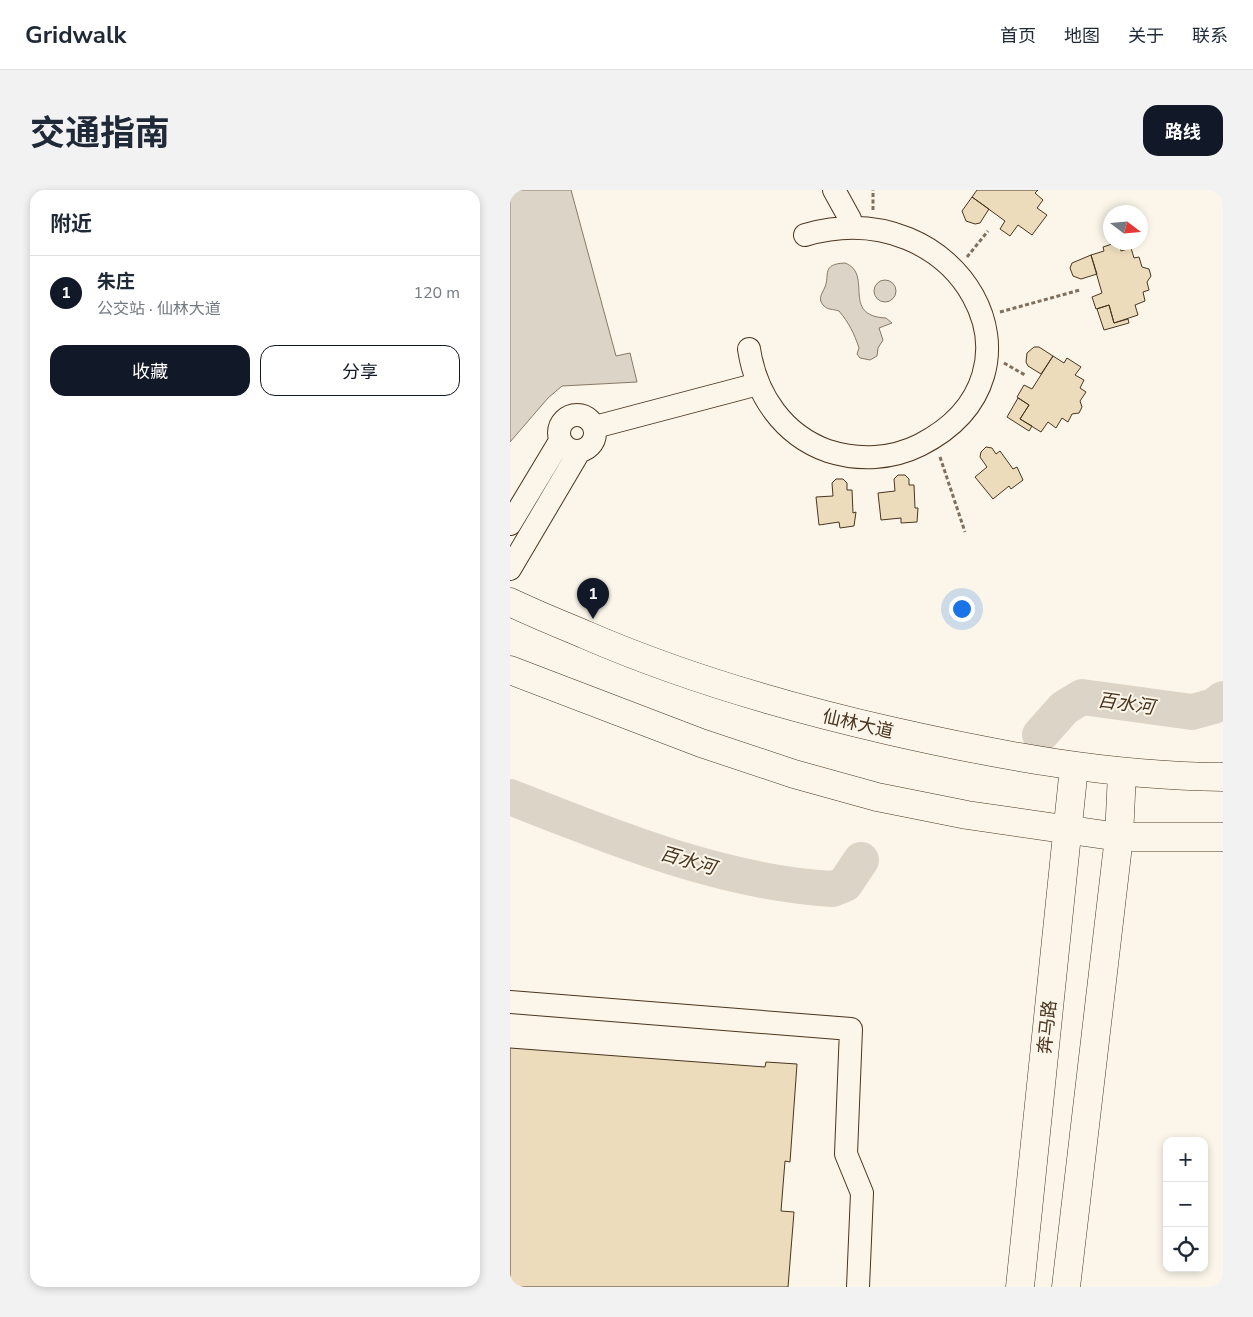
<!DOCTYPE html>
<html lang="zh">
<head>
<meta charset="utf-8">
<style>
  :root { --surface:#fff; --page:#f2f2f3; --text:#1f2937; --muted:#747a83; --line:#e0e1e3; --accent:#111827 }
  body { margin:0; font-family:"Nunito Sans","Noto Sans SC",sans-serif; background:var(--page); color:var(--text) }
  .controls { position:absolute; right:15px; bottom:15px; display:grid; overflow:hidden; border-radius:10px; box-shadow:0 2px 8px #0003 }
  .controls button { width:45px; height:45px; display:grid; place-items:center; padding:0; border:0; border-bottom:1px solid var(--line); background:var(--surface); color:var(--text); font:25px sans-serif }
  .compass { position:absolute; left:593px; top:15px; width:45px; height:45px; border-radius:50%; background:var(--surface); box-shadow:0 2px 8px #0003; rotate:106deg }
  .you { position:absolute; left:451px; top:418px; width:18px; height:18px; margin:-12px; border:4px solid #fff; border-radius:50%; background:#1a73e8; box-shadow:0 0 0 8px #1a73e833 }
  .badge { display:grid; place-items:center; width:32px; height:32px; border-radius:50%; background:var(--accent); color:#fff; font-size:16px; font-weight:700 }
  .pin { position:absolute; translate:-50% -41px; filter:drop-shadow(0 1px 2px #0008) }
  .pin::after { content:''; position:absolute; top:26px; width:18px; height:15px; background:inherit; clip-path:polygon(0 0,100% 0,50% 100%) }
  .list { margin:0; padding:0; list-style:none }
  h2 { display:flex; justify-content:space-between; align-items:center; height:65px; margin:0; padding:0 20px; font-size:21px }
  h2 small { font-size:16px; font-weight:400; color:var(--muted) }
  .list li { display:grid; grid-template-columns:32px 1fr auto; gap:15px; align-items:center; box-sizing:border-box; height:75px; padding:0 20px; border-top:1px solid var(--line) }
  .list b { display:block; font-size:19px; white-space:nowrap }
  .list p { margin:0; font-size:16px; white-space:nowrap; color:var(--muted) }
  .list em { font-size:16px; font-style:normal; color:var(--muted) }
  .actions { display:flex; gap:10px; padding:15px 20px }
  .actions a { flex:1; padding:11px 0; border:1px solid var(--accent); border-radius:15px; text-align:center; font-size:18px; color:var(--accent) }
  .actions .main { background:var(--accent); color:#fff }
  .icon { flex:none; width:28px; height:28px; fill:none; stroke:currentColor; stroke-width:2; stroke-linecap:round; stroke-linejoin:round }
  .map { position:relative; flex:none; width:713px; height:1097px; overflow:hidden; border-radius:15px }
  header { display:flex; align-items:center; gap:30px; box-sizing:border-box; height:70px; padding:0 25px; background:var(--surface); border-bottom:1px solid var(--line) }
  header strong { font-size:24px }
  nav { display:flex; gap:28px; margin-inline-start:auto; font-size:18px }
  .intro { display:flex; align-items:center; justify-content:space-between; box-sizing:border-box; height:120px; padding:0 30px }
  h1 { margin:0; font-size:35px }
  .button { padding:12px 22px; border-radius:15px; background:var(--accent); color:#fff; font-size:18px; font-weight:700 }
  main { display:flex; gap:30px; padding:0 30px }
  aside { flex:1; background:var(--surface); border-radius:15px; box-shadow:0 2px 8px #0003 }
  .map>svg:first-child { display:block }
  .water { fill:#dcd4c6; stroke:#887966 }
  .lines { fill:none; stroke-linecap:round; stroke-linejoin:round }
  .river { stroke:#dcd4c6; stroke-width:36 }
  .building { fill:#ecdcbc; stroke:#4a3520 }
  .minor-casing { stroke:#4a3520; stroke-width:24 }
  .major-casing { stroke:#4a3520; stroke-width:29 }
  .path { stroke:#7f6f5c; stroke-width:3; stroke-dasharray:4 2.5; stroke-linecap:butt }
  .minor { stroke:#fbf6e9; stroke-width:22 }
  .major { stroke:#fbf6e9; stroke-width:28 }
  .labels { text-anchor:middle; stroke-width:4; stroke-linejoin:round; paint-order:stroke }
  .street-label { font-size:18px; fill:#4a3520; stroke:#fbf6e9 }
  .water-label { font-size:19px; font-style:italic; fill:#4a3520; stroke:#fbf6e9 }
</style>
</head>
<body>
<header>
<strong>Gridwalk</strong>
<nav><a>首页</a><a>地图</a><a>关于</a><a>联系</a></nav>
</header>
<div class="intro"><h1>交通指南</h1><a class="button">路线</a></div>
<main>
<aside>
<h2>附近<small></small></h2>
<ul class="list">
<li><span class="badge">1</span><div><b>朱庄</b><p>公交站 · 仙林大道</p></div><em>120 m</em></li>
</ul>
<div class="actions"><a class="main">收藏</a><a>分享</a></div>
</aside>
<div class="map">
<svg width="713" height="1097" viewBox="0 0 713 1097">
  <rect width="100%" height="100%" fill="#fbf6e9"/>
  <path class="water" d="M0 0H61L106 166 120 163 127 192 52 196 38 208 0 252Z
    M335 73C364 84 330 126 376 128L382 133 369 138 373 150 368 158 367 166 360 170 350 168 347 164 349 158C344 143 339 133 329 121 323 119 318 120 314 116 307 109 312 104 315 97 320 85 311 74 335 73Z
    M364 101a11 11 0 1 1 22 0a11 11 0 1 1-22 0Z"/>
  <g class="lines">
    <path class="river" d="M530 545 554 518 572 507 682 522 704 516 713 509
      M0 607C101 647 213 693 323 699L335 694 351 670"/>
  </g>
  <path class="building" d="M467 0H528L525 3 533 10 527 18 537 25 522 45 508 35 500 46 490 39 495 31 462 7Z
    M462 7 479 19 470 33 465 34 456 31 452 21Z
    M608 52 611 61 621 58 624 68 629 67 632 77 639 79 641 86 637 92 639 100 633 102 635 111 625 115 628 125 604 133 599 115 586 119 582 107 592 103 581 65 594 61 593 57Z
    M581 65 587 84 571 89 563 86 560 78 562 73Z
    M599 115 604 133 618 129 619 133 594 140 587 119Z
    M524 157H529L543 166 531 184 518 176 516 172 517 163Z
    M543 166 554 173 557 168 571 177 565 185 574 190 570 198 576 202 570 211 572 217 569 223 562 224 558 232 552 228 546 238 538 232 531 242 510 229 519 215 507 207 514 195 522 199Z
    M508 208 519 215 510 229 522 236 519 241 497 227Z
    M476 257 482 258 486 264 490 261 503 279 507 277 513 290 501 299 499 296 483 309 465 287 477 277 470 267 471 262Z
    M388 285H395L399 289V295H404L405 318H408L407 332 391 333V328L371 330 368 303 385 301 384 289Z
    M326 289H333L337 293V300H342L343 323 346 322 344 336 330 338 329 332 309 335 306 307 323 306 322 293Z
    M0 858 255 877 256 872 287 874 280 972 275 971 271 1021 284 1022 278 1097H0Z"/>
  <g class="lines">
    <defs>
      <path id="minor" d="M324 0 340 29
        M239 159C246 205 273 245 318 261 349 271 382 269 410 255 551 183 449 0 295 45
        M49 243a18 18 0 1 1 36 0a18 18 0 1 1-36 0Z
        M85 237 248 194
        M0 334 50 251
        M0 379 69 262
        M0 812 341 839 336 964 352 1003 348 1097"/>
      <path id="major" d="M0 412C25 424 50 434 76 445 175 488 276 517 381 541 491 566 600 586 713 587
        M0 480 191 553 284 584 367 607 457 625 609 647H713
        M510 1097 564 577
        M556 1097 609 647 612 583"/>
    </defs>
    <use href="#minor" class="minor-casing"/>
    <use href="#major" class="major-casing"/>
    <path class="path" d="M363 20V0
      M457 67 478 41
      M490 122 570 100
      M494 173 515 185
      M430 267 455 342"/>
    <use href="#minor" class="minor"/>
    <use href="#major" class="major"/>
  </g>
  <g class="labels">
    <g class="street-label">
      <text transform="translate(348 534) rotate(13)" y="6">仙林大道</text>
      <text transform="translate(537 837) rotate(-84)" y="6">奔马路</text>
    </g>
    <g class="water-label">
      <text transform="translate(616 513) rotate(8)" y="7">百水河</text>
      <text transform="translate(178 670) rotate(16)" y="7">百水河</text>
    </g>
  </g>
</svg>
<div class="controls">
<button>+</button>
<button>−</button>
<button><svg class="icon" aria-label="locate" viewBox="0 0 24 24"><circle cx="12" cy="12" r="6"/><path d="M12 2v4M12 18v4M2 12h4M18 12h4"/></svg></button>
</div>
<svg class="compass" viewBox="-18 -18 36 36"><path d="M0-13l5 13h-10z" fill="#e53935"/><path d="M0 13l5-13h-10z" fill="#747a83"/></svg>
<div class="you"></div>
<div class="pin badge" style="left:83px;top:429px">1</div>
</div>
</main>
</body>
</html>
